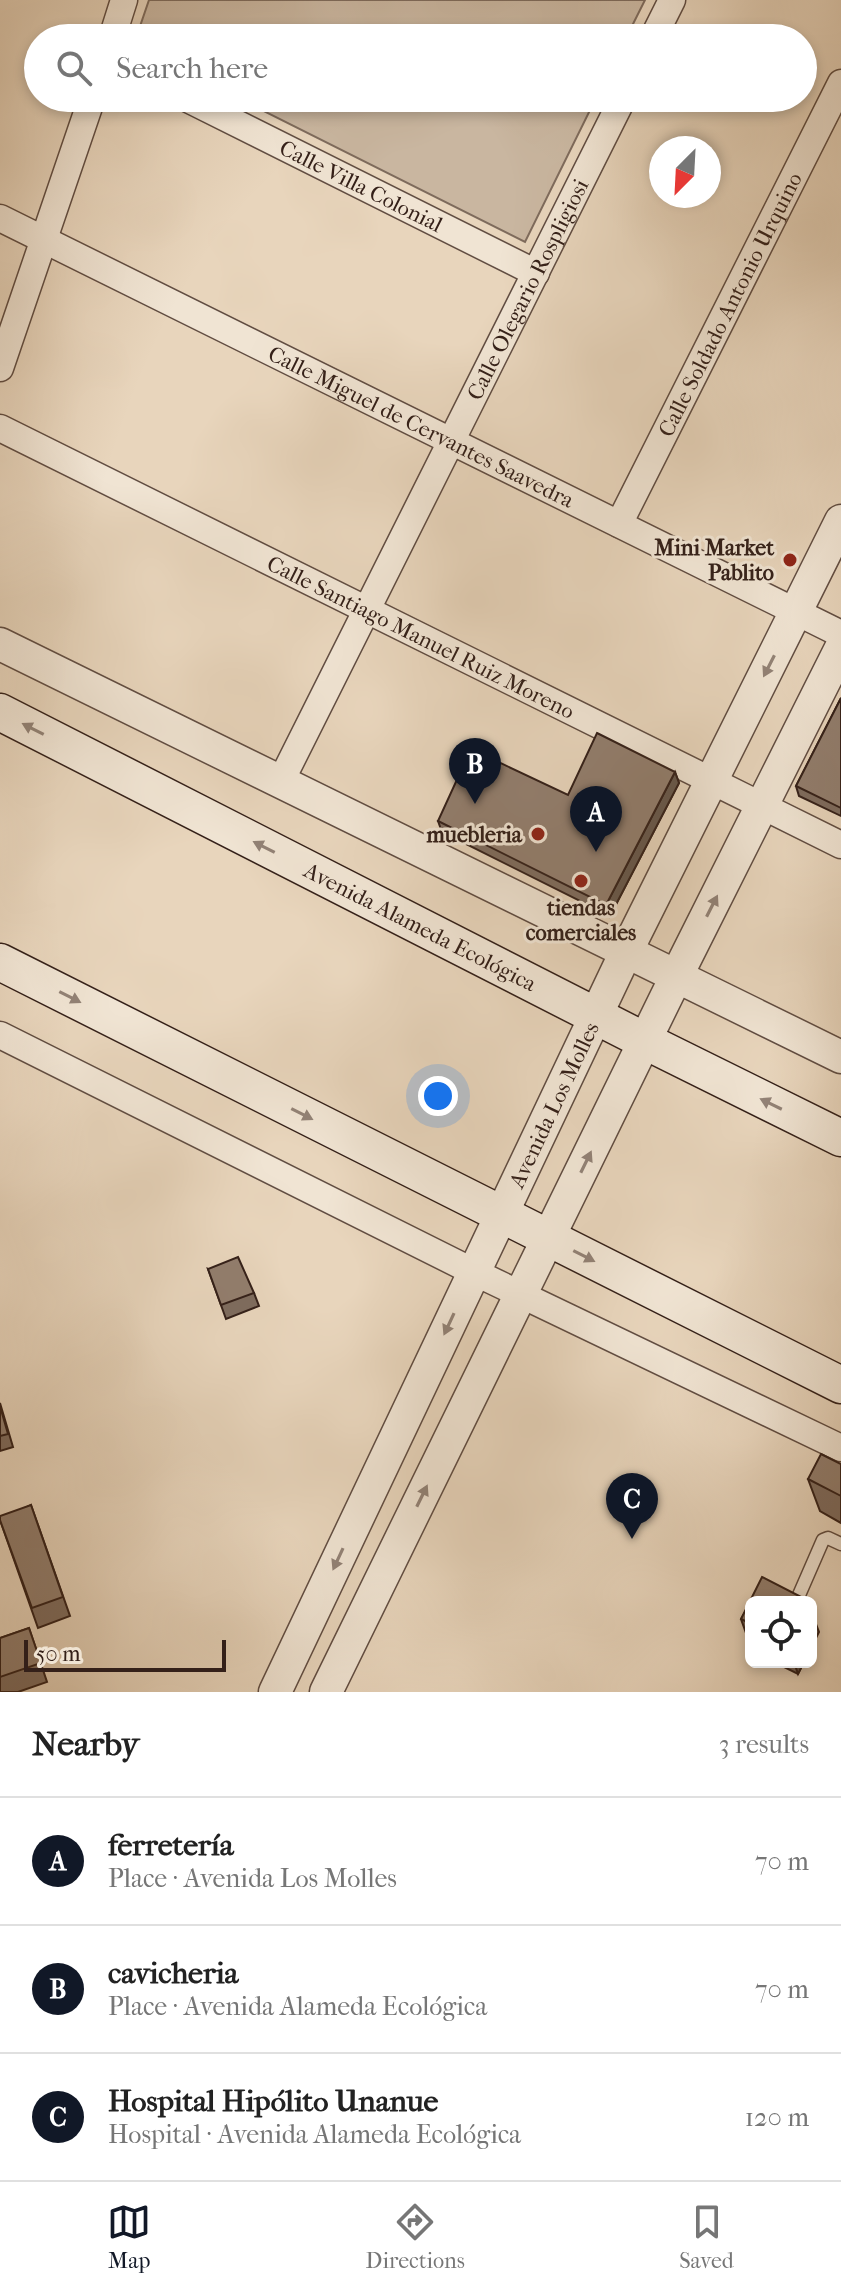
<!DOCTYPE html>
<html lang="en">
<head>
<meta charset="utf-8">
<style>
  :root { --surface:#fff; --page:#f2f2f2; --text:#222; --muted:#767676; --line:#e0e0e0; --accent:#111827 }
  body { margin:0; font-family:"IM FELL French Canon",serif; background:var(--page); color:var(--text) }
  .controls { position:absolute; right:24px; bottom:24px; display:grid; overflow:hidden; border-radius:12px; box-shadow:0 4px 12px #0003 }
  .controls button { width:72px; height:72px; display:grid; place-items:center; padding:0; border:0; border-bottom:2px solid var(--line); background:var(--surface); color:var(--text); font:40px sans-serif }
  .compass { position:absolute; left:649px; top:136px; width:72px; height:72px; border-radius:50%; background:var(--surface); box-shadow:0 4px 12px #0003; rotate:204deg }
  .scale { position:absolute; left:24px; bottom:20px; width:202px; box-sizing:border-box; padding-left:8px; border:4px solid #342019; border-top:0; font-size:22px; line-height:28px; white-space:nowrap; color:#342019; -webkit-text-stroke:6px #f0e4d3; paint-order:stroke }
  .you { position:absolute; left:438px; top:1096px; width:28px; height:28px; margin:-20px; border:6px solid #fff; border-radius:50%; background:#1a73e8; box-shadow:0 0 0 12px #1a73e833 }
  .badge { display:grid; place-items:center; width:52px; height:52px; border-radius:50%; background:var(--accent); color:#fff; font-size:26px; font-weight:700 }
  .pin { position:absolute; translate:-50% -66px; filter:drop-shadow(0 2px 4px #0008) }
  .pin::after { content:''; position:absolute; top:42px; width:28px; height:24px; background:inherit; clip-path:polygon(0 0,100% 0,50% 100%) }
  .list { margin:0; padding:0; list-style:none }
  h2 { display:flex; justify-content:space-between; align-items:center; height:104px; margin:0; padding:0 32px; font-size:34px }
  h2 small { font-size:26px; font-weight:400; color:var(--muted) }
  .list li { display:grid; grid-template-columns:52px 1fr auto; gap:24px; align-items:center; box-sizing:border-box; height:128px; padding:0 32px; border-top:2px solid var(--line) }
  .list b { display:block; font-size:30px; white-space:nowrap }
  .list p { margin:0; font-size:26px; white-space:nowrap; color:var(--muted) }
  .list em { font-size:26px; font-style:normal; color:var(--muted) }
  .icon { flex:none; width:44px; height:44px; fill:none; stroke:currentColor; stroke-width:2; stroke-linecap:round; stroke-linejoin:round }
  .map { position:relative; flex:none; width:841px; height:1692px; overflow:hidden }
  .search { position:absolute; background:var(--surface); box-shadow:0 4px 12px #0003; left:24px; right:24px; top:24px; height:88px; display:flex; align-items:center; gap:20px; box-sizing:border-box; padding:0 28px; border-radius:44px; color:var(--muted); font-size:30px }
  .sheet { height:488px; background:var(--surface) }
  nav { display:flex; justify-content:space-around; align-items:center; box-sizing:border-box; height:112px; border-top:2px solid var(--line); background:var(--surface); font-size:22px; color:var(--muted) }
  nav a { display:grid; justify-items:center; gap:4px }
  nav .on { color:var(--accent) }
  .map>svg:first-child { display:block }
  .green { fill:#c9b6a0; stroke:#7e6b5c; stroke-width:2 }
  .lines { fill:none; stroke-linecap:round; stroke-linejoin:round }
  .service-casing { stroke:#614d42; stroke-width:15 }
  .minor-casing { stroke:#614d42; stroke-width:29 }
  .tertiary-casing { stroke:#614d42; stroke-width:35 }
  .secondary-casing { stroke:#342019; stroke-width:39 }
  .service { stroke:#f0e4d3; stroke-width:12 }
  .minor { stroke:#f0e4d3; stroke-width:26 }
  .tertiary { stroke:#f0e4d3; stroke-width:32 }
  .secondary { stroke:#f0e4d3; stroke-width:36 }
  .wall { fill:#7e6c5f; stroke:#342019; stroke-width:2 }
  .shaded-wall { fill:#66584d; stroke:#342019; stroke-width:2 }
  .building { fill:#927e6e; stroke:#342019; stroke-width:2 }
  .oneway { fill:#928276 }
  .poi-dot { fill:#8f2418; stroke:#f0e4d3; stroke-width:3 }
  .labels { text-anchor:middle; stroke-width:6; stroke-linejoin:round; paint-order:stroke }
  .street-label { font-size:22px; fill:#342019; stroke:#f0e4d3 }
  .poi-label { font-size:22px; font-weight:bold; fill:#342019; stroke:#f0e4d3; text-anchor:end }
</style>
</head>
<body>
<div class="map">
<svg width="841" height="1692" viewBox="0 0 841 1692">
  <rect width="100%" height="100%" fill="#e8d5bc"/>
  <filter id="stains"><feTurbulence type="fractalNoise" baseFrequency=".0025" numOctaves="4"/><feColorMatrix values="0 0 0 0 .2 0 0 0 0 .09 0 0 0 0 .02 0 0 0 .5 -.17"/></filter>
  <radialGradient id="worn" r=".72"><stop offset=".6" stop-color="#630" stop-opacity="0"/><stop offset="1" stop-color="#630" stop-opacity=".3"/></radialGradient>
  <path class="green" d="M149 0H645L626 38H136Z
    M238 98H596L525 242Z"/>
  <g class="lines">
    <defs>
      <path id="service" d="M796 1602 823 1540 828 1538 841 1544"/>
      <g id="minor">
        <path d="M112 38 124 0"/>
        <path d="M653 38 672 0"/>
        <path id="s1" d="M186 98 536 273"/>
        <path id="s2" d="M0 218 841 634"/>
        <path d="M0 368 92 98"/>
        <path id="s3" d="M0 428 841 845"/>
        <path id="s4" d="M619 524 841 83"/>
        <path id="s5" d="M281 781 623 98"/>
        <path d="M0 1035 474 1272 841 1448"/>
      </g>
      <g id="tertiary">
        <path d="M0 644 841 1057"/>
        <path id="s6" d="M275 1692 627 950 841 521"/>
        <path d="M326 1692 677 975 841 648"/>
      </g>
      <g id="secondary">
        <path id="s7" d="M0 712 645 1041 841 1138"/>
        <path d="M0 962 841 1385"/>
      </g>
    </defs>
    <use href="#service" class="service-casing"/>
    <use href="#minor" class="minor-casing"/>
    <use href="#tertiary" class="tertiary-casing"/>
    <use href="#secondary" class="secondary-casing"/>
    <use href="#service" class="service"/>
    <use href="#minor" class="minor"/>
    <use href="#tertiary" class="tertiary"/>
    <use href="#secondary" class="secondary"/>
  </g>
  <path class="wall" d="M841 698V816L799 796 796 786Z
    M675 772 679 783 610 916 442 832 438 821 568 795Z
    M208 1269 254 1293 259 1306 226 1319Z
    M0 1403 13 1447 0 1451Z
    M841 1464V1523L820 1511 808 1479Z
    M31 1505 70 1616 38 1628 0 1520Z
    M751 1602V1647L741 1619Z
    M29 1628 47 1682 18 1692H0V1638Z
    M774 1662H804L798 1674Z"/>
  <path class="shaded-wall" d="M675 772 679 783 610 916 606 905Z
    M811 1611 819 1632 811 1648Z
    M794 1662H804L798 1674Z"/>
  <path class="building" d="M841 698V808L796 786Z
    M597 733 675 772 606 905 438 821 471 749 568 795Z
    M238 1257 254 1293 221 1305 208 1269Z
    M0 1406 8 1434 0 1436Z
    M821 1454 841 1464V1496L808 1479Z
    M31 1505 63 1597 32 1608 0 1520V1516Z
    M762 1577 807 1600 806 1602H751V1624L741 1619Z
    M29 1628 41 1663 0 1677V1638Z"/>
  <defs><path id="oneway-solid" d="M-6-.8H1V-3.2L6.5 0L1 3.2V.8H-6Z" transform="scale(2)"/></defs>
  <g class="oneway">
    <use href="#oneway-solid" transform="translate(769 666) rotate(117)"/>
    <use href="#oneway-solid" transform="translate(33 729) rotate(-153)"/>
    <use href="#oneway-solid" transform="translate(264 847) rotate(-153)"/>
    <use href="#oneway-solid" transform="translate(712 906) rotate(-63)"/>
    <use href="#oneway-solid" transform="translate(70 997) rotate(27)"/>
    <use href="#oneway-solid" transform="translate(771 1104) rotate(-154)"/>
    <use href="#oneway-solid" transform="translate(302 1114) rotate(27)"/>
    <use href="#oneway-solid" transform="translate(586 1162) rotate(-64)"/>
    <use href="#oneway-solid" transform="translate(584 1256) rotate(27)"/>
    <use href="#oneway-solid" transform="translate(449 1324) rotate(115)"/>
    <use href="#oneway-solid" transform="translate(422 1496) rotate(-64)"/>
    <use href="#oneway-solid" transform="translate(338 1559) rotate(115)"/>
  </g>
  <g class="poi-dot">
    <circle cx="790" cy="560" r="8"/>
    <circle cx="538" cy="834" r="8"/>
    <circle cx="581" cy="881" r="8"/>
  </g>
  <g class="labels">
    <g class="street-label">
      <text dy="8" stroke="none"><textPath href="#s1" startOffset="196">Calle Villa Colonial</textPath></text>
      <text dy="8" stroke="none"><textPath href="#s5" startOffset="550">Calle Olegario Rospligiosi</textPath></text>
      <text dy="8" stroke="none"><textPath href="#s4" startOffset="246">Calle Soldado Antonio Urquino</textPath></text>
      <text dy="8" stroke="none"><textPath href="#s2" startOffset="470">Calle Miguel de Cervantes Saavedra</textPath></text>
      <text dy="8" stroke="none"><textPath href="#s3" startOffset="470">Calle Santiago Manuel Ruiz Moreno</textPath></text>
      <text dy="8" stroke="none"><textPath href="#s7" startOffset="472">Avenida Alameda Ecológica</textPath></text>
      <text dy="8" stroke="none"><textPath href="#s6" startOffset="650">Avenida Los Molles</textPath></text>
    </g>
    <g class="poi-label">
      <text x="774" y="555">Mini Market<tspan x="774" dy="25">Pablito</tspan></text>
      <text x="522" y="842">muebleria</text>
      <text x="581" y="915" text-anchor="middle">tiendas<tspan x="581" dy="25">comerciales</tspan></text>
    </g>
  </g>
  <rect width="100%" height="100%" filter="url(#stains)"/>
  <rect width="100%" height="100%" fill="url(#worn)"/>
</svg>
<div class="controls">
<button><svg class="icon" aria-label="locate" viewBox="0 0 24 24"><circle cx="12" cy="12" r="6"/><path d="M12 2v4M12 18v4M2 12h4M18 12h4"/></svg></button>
</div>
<svg class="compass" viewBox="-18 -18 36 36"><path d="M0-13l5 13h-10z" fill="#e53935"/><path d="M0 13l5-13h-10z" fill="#767676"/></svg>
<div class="scale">50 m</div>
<div class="you"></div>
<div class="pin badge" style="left:596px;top:852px">A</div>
<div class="pin badge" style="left:475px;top:804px">B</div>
<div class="pin badge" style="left:632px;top:1539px">C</div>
<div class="search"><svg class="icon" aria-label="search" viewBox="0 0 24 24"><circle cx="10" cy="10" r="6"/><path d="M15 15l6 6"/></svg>Search here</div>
</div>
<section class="sheet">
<h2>Nearby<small>3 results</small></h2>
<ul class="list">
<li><span class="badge">A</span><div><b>ferretería</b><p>Place · Avenida Los Molles</p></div><em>70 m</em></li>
<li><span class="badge">B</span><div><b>cavicheria</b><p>Place · Avenida Alameda Ecológica</p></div><em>70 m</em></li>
<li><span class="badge">C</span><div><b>Hospital Hipólito Unanue</b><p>Hospital · Avenida Alameda Ecológica</p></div><em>120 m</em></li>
</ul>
</section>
<nav>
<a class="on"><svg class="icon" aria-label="map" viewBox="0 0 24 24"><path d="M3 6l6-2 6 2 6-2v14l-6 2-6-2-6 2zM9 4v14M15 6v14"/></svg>Map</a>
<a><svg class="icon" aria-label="directions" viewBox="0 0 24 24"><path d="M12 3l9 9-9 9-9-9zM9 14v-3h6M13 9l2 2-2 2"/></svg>Directions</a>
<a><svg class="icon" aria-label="saved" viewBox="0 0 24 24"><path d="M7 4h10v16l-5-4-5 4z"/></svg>Saved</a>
</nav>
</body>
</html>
